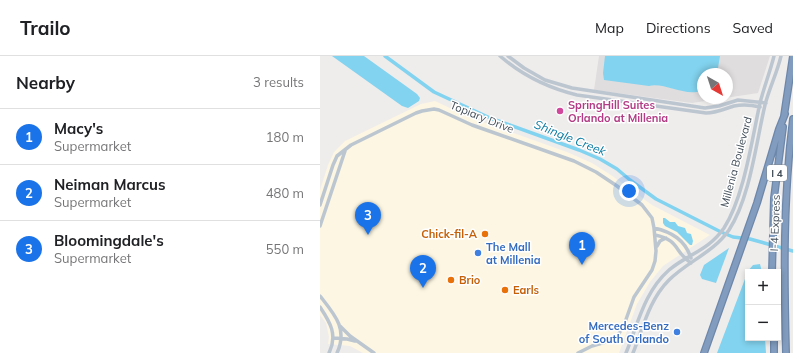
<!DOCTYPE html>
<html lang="en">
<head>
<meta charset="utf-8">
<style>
  :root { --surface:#fff; --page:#f6f6f6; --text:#202124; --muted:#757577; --line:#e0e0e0; --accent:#1a73e8 }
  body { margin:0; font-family:Mulish,sans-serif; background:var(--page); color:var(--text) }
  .controls { position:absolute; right:12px; bottom:12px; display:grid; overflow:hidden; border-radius:0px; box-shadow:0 2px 6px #0003 }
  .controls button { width:36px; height:36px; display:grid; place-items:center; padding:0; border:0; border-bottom:1px solid var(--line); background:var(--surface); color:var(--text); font:20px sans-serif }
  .compass { position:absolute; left:377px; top:12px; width:36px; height:36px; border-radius:50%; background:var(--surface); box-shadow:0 2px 6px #0003; rotate:141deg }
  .you { position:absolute; left:309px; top:135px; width:14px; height:14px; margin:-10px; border:3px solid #fff; border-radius:50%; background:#1a73e8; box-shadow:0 0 0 6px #1a73e833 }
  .badge { display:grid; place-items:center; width:26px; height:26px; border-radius:50%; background:var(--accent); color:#fff; font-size:13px; font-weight:700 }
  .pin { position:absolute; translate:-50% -33px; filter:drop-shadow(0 1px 2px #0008) }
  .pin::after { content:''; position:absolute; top:21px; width:14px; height:12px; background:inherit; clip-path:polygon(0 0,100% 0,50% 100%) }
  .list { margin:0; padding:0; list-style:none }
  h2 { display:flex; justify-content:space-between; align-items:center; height:52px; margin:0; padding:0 16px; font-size:17px }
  h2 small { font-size:13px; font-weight:400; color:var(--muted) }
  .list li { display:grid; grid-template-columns:26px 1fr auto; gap:12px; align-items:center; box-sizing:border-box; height:56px; padding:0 16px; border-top:1px solid var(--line) }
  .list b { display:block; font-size:15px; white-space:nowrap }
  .list p { margin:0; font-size:13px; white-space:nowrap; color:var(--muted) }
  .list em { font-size:13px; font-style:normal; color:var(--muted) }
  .map { position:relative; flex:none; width:473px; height:297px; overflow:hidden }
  header { display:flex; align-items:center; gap:24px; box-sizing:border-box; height:56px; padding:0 20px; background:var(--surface); border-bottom:1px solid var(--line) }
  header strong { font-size:19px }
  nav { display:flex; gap:22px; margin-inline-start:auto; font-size:14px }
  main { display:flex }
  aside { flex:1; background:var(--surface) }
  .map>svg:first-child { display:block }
  .commercial { fill:#fcf6e3 }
  .education { fill:#e0ddde; fill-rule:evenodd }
  .water { fill:#82d3ef }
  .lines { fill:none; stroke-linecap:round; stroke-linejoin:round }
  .canal { stroke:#82d3ef; stroke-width:3.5 }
  .highway-casing { stroke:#6d87aa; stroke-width:8 }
  .minor { stroke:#bcc6d0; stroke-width:3.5 }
  .highway { stroke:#819cbe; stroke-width:5.5 }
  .hotel-dot { fill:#d1479c; stroke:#fff; stroke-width:1.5 }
  .food-dot { fill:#e8710a; stroke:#fff; stroke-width:1.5 }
  .shop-dot { fill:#3f7fe0; stroke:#fff; stroke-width:1.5 }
  .labels { text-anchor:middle; stroke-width:3; stroke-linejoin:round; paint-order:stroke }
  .shield { fill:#fff; stroke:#7c848c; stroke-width:1 }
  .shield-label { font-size:10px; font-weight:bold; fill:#444f5a }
  .hotel-label { font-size:11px; font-weight:bold; fill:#b23c85; stroke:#fff; text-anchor:start }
  .street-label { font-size:11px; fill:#444f5a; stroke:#fff }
  .food-label { font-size:11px; font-weight:bold; fill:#c56008; stroke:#fff; text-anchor:start }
  .shop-label { font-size:11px; font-weight:bold; fill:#366cbe; stroke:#fff; text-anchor:start }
  .water-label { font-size:12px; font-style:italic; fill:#077aa3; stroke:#fff }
</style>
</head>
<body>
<header>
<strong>Trailo</strong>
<nav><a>Map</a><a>Directions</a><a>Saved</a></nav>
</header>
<main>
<aside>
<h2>Nearby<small>3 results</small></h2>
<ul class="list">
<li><span class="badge">1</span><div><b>Macy's</b><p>Supermarket</p></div><em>180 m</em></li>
<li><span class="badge">2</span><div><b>Neiman Marcus</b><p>Supermarket</p></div><em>480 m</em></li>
<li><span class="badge">3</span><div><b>Bloomingdale's</b><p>Supermarket</p></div><em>550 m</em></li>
</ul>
</aside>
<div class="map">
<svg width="473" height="297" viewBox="0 0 473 297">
  <rect width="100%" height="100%" fill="#efecec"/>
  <path class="commercial" d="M115 45 149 61 247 96 272 107 291 119 332 149 390 179 343 210 330 226 317 248 299 297H43L30 290 8 288 9 281 6 267 0 259V134L8 109 14 96 25 85 101 48Z"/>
  <path class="education" d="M279 0H450L438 37 372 47 274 34ZM383 18H407V42H383Z"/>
  <path class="water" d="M12 0H44L97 38 100 42 99 45 88 52 82 50Z
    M285 0H400L397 18H383V34C366 42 345 26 329 30L284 24 283 17Z
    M345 162 350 166H355L358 170 365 172 367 177 371 178 373 185 372 189H370L357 176 345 170 343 167V162Z
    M409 192 396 227 382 223 380 219 384 209Z
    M440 208 442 216H428V282H445L446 297H397L428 215 433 209Z"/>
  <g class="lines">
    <path class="canal" d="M65 0 114 36 170 62 259 94 280 103 297 113 310 124 336 143 401 176 413 181 430 183 473 195"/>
    <defs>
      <path id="highway" d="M464 60 473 0
        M452 216 454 142 463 71
        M454 282V297
        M384 297 437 147 459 73 465 58
        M466 297C464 219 463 141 473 63"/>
    </defs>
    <use href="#highway" class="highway-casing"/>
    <path class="minor" d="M180 0C203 20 228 32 257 39L386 57C396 57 404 53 414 50 423 48 432 49 440 51
      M188 0 204 12 225 24 252 32 385 52 399 50 418 44 446 47
      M0 149 13 109 17 100 31 89 96 57 102 55 114 53 119 54 152 69 254 105 276 116 297 130 322 149 332 162 334 172 336 195 335 205 332 214 314 241 304 269 298 279 289 285 272 290 258 297
      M0 170 25 95
      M334 172C352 176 365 184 371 202
      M335 179C360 184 354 196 371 207
      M337 190 340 185 346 182
      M0 240C15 259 28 273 17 297
      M0 251C10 266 18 279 9 297
      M20 270 30 280 54 297
      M14 282 27 283 35 285
      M306 297C318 268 324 236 349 214 368 198 388 195 404 172 424 141 432 83 440 47 444 31 450 16 454 0
      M313 297C323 272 329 244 349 224 368 205 393 197 409 174 430 142 436 87 445 49 449 33 457 17 461 0"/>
    <use href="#highway" class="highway"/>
  </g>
  <circle class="hotel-dot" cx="240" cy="55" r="4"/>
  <g class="food-dot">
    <circle cx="165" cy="178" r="4"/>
    <circle cx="131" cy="224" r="4"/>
    <circle cx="185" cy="234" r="4"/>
  </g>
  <g class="shop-dot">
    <circle cx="158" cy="197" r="4"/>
    <circle cx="357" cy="276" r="4"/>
  </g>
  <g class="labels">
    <rect class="shield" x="447" y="109" width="20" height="16" rx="3"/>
    <g class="shield-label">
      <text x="457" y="121">I 4</text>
    </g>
    <g class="hotel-label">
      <text x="248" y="53">SpringHill Suites<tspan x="248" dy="13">Orlando at Millenia</tspan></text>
    </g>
    <g class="street-label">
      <text transform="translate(162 61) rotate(22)" y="4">Topiary Drive</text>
      <text transform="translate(416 106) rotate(-75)" y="4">Millenia Boulevard</text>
      <text transform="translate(455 167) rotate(-88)" y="4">I-4 Express</text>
    </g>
    <g class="food-label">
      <text x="157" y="182" text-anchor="end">Chick-fil-A</text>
      <text x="139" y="228">Brio</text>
      <text x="193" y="238">Earls</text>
    </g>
    <g class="shop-label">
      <text x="166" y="195">The Mall<tspan x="166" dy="13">at Millenia</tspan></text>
      <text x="349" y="274" text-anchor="end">Mercedes-Benz<tspan x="349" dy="13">of South Orlando</tspan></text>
    </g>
    <g class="water-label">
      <text transform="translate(250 82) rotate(22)" y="4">Shingle Creek</text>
    </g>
  </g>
</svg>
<div class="controls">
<button>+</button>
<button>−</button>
</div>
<svg class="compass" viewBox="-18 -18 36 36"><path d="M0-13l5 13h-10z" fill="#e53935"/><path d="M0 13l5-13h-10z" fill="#757577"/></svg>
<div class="you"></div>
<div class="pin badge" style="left:262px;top:209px">1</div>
<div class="pin badge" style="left:103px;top:232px">2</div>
<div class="pin badge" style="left:48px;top:179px">3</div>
</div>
</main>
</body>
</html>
